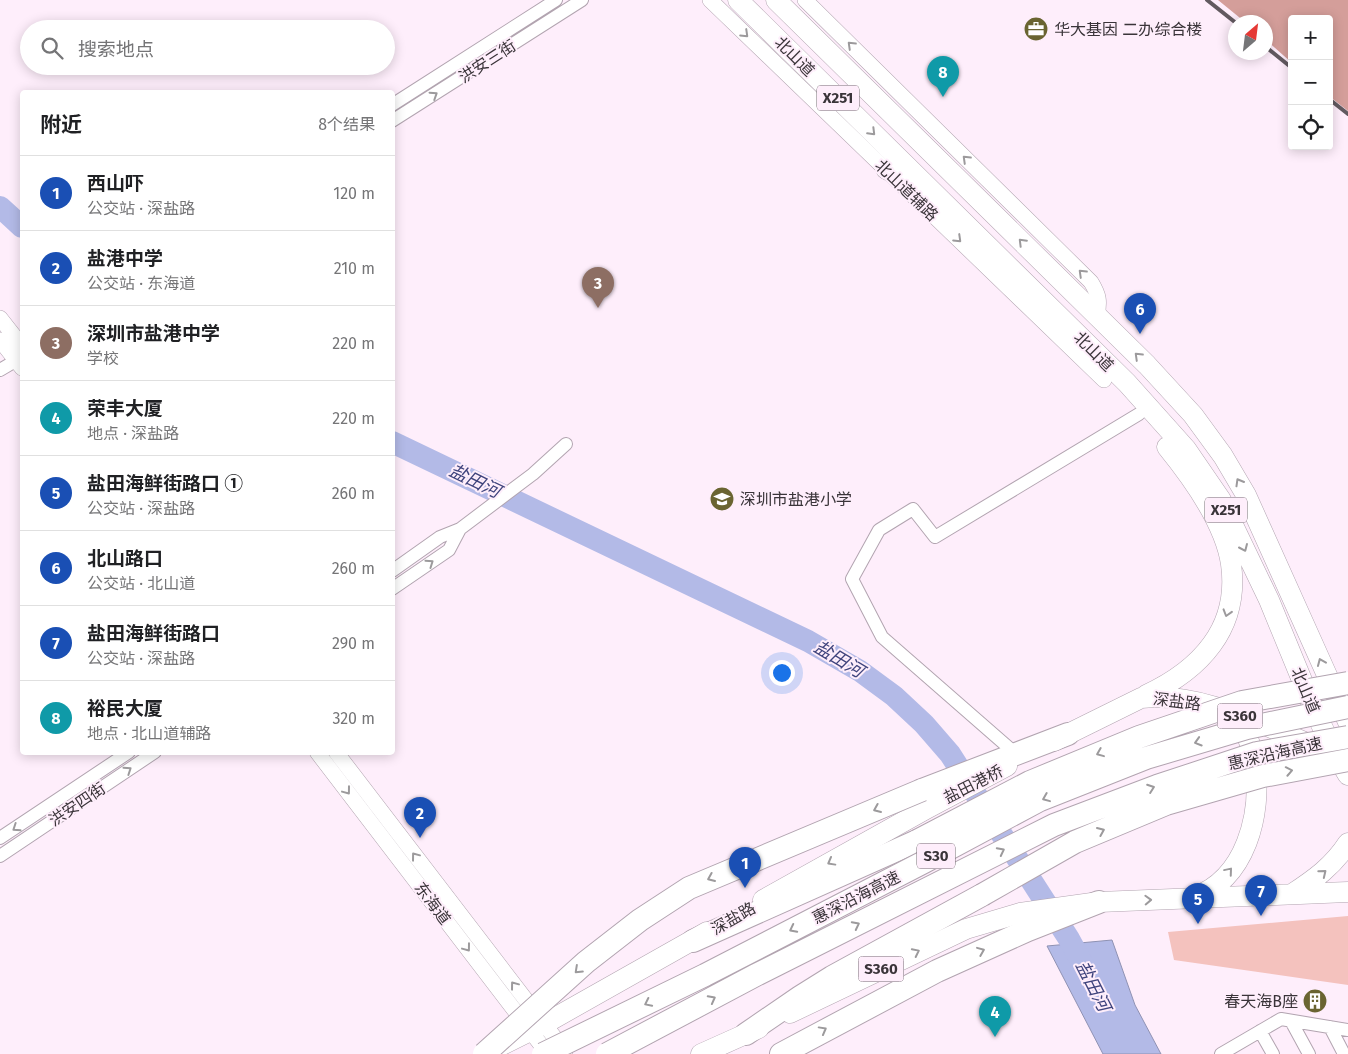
<!DOCTYPE html>
<html lang="zh">
<head>
<meta charset="utf-8">
<style>
  :root { --surface:#fff; --page:#f2f2f2; --text:#202124; --muted:#757577; --line:#e0e0e0; --accent:#111827 }
  body { margin:0; font-family:"Fira Sans","Noto Sans SC",sans-serif; background:var(--page); color:var(--text) }
  .controls { position:absolute; right:15px; top:15px; display:grid; overflow:hidden; border-radius:5px; box-shadow:0 2px 12px #0003 }
  .controls button { width:45px; height:45px; display:grid; place-items:center; padding:0; border:0; border-bottom:1px solid var(--line); background:var(--surface); color:var(--text); font:25px sans-serif }
  .compass { position:absolute; left:1228px; top:15px; width:45px; height:45px; border-radius:50%; background:var(--surface); box-shadow:0 2px 12px #0003; rotate:28deg }
  .you { position:absolute; left:781px; top:672px; width:18px; height:18px; margin:-12px; border:4px solid #fff; border-radius:50%; background:#1a73e8; box-shadow:0 0 0 8px #1a73e833 }
  .badge { display:grid; place-items:center; width:32px; height:32px; border-radius:50%; background:var(--accent); color:#fff; font-size:16px; font-weight:700 }
  .pin { position:absolute; translate:-50% -41px; filter:drop-shadow(0 1px 2px #0008) }
  .pin::after { content:''; position:absolute; top:26px; width:18px; height:15px; background:inherit; clip-path:polygon(0 0,100% 0,50% 100%) }
  .list { margin:0; padding:0; list-style:none }
  h2 { display:flex; justify-content:space-between; align-items:center; height:65px; margin:0; padding:0 20px; font-size:21px }
  h2 small { font-size:16px; font-weight:400; color:var(--muted) }
  .list li { display:grid; grid-template-columns:32px 1fr auto; gap:15px; align-items:center; box-sizing:border-box; height:75px; padding:0 20px; border-top:1px solid var(--line) }
  .list b { display:block; font-size:19px; white-space:nowrap }
  .list p { margin:0; font-size:16px; white-space:nowrap; color:var(--muted) }
  .list em { font-size:16px; font-style:normal; color:var(--muted) }
  .icon { flex:none; width:28px; height:28px; fill:none; stroke:currentColor; stroke-width:2; stroke-linecap:round; stroke-linejoin:round }
  .map { position:relative; flex:none; width:1348px; height:1054px; overflow:hidden }
  .search { position:absolute; background:var(--surface); box-shadow:0 2px 12px #0003; left:20px; top:20px; width:375px; height:55px; display:flex; align-items:center; gap:12px; box-sizing:border-box; padding:0 18px; border-radius:28px; color:var(--muted); font-size:19px }
  .panel { position:absolute; background:var(--surface); box-shadow:0 2px 12px #0003; left:20px; top:90px; width:375px; height:665px; border-radius:5px }
  .map>svg:first-child { display:block }
  .green { fill:#f4c2be }
  .forest { fill:#d49e9a }
  .water { fill:#b3bae7; stroke:#8f92b3 }
  .lines { fill:none; stroke-linecap:round; stroke-linejoin:round }
  .river { stroke:#b3bae7; stroke-width:22 }
  .minor-casing { stroke:#b2a4b0; stroke-width:14 }
  .tertiary-casing { stroke:#b2a4b0; stroke-width:16 }
  .primary-casing { stroke:#b2a4b0; stroke-width:21 }
  .motorway-casing { stroke:#b2a4b0; stroke-width:24 }
  .minor { stroke:#fff; stroke-width:12 }
  .tertiary { stroke:#fff; stroke-width:15 }
  .primary { stroke:#fff; stroke-width:20 }
  .motorway { stroke:#fff; stroke-width:22 }
  .rail { stroke:#625a60; stroke-width:4 }
  .motorway-bridge-casing { stroke:#b2a4b0; stroke-width:24; stroke-linecap:butt }
  .motorway-bridge { stroke:#fff; stroke-width:22 }
  .oneway { stroke:#9c9a9c }
  .labels { text-anchor:middle; stroke-width:4; stroke-linejoin:round; paint-order:stroke }
  .shield { fill:#feeefb; stroke:#756c73; stroke-width:1 }
  .shield-label { font-size:15px; font-weight:bold; fill:#3a3439 }
  .poi-label { font-size:16px; fill:#3a3439; stroke:#feeefb; text-anchor:start }
  .street-label { font-size:16px; fill:#3a3439; stroke:#feeefb }
  .water-label { font-size:18px; font-style:italic; fill:#3f447d; stroke:#feeefb }
</style>
</head>
<body>
<div class="map">
<svg width="1348" height="1054" viewBox="0 0 1348 1054">
  <rect width="100%" height="100%" fill="#feeefb"/>
  <path class="green" d="M1348 916V985L1174 960 1168 932Z"/>
  <path class="forest" d="M1218 0H1348V111L1329 96V19H1292V63L1266 40V22H1245Z"/>
  <path class="water" d="M1112 940 1135 1005 1161 1054H1103L1047 946Z"/>
  <g class="lines">
    <path class="river" d="M0 207 22 227
      M392 442 808 641 860 671 894 696 924 724 950 754 1069 939 1086 970"/>
    <defs>
      <path id="minor" d="M392 105 556 0
        M392 121 582 0
        M0 370 22 357
        M392 571 440 537 460 529 533 474 566 444
        M392 589 449 550 460 529
        M1018 758 1016 754 882 637 852 579 879 530 913 509 935 537 1139 414
        M0 838 129 752
        M0 856 155 752
        M1291 1021 1309 1054
        M1330 1027 1344 1054
        M1260 1031 1273 1054
        M1221 1054 1281 1019 1348 1030"/>
      <path id="tertiary" d="M710 0 1104 380
        M805 0 1091 282C1099 295 1100 301 1097 316
        M0 318 22 346
        M0 340 22 368
        M317 752 548 1054
        M336 752 565 1051"/>
      <path id="primary" d="M738 0 1127 383 1186 449 1221 500 1269 600 1315 712 1336 755 1348 775
        M776 0 1147 365 1193 415 1223 456 1246 495 1348 722
        M886 169 918 186
        M1146 695C1200 670 1240 628 1231 564 1225 523 1193 479 1167 447
        M1054 741 1141 698C1201 692 1260 724 1314 746
        M1292 894C1315 879 1333 866 1348 843
        M1194 897C1246 879 1262 814 1255 765 1252 747 1247 730 1233 717
        M763 900 926 809 1007 766
        M790 1013 966 929 1020 913 1099 902 1348 892
        M498 1047 544 1024 707 932
        M701 1054 759 1028"/>
      <path id="motorway" d="M922 790 1068 734
        M693 941 917 841
        M746 1034 800 997 832 977 982 895
        M781 1054 937 971 1028 930 1099 902"/>
    </defs>
    <use href="#minor" class="minor-casing"/>
    <use href="#tertiary" class="tertiary-casing"/>
    <use href="#primary" class="primary-casing"/>
    <use href="#motorway" class="motorway-casing"/>
    <use href="#minor" class="minor"/>
    <use href="#tertiary" class="tertiary"/>
    <use href="#primary" class="primary"/>
    <use href="#motorway" class="motorway"/>
    <path class="rail" d="M1207 0 1236 23
      M1266 47 1292 68
      M1329 99 1348 114"/>
    <defs>
      <path id="motorway-bridge" d="M917 841 1030 782 1139 737 1242 702 1348 683
        M982 895 1075 842 1166 804 1263 776 1348 760
        M484 1054 586 962 640 920 689 888 922 790
        M543 1054 705 975 924 862 1040 800 1146 758 1247 728 1348 707
        M607 1054 756 975 1054 825 1157 786 1257 753 1348 737"/>
    </defs>
    <use href="#motorway-bridge" class="motorway-bridge-casing"/>
    <use href="#motorway-bridge" class="motorway-bridge"/>
  </g>
  <defs><path id="oneway-chevron" d="M-2-3.5L2.5 0L-2 3.5" fill="none" stroke-width="1.6" stroke-linecap="round" stroke-linejoin="round" transform="scale(1.25)"/></defs>
  <g class="oneway">
    <use href="#oneway-chevron" transform="translate(745 34) rotate(44)"/>
    <use href="#oneway-chevron" transform="translate(851 45) rotate(-136)"/>
    <use href="#oneway-chevron" transform="translate(434 95) rotate(-33)"/>
    <use href="#oneway-chevron" transform="translate(872 132) rotate(45)"/>
    <use href="#oneway-chevron" transform="translate(966 159) rotate(-136)"/>
    <use href="#oneway-chevron" transform="translate(958 239) rotate(44)"/>
    <use href="#oneway-chevron" transform="translate(1022 242) rotate(-135)"/>
    <use href="#oneway-chevron" transform="translate(1082 273) rotate(-136)"/>
    <use href="#oneway-chevron" transform="translate(1138 356) rotate(-136)"/>
    <use href="#oneway-chevron" transform="translate(1239 482) rotate(-120)"/>
    <use href="#oneway-chevron" transform="translate(1244 548) rotate(66)"/>
    <use href="#oneway-chevron" transform="translate(430 563) rotate(-35)"/>
    <use href="#oneway-chevron" transform="translate(1227 613) rotate(107)"/>
    <use href="#oneway-chevron" transform="translate(1321 662) rotate(-113)"/>
    <use href="#oneway-chevron" transform="translate(1198 742) rotate(163)"/>
    <use href="#oneway-chevron" transform="translate(1100 753) rotate(158)"/>
    <use href="#oneway-chevron" transform="translate(128 770) rotate(-34)"/>
    <use href="#oneway-chevron" transform="translate(1289 771) rotate(-11)"/>
    <use href="#oneway-chevron" transform="translate(1151 788) rotate(-20)"/>
    <use href="#oneway-chevron" transform="translate(347 791) rotate(53)"/>
    <use href="#oneway-chevron" transform="translate(1046 798) rotate(158)"/>
    <use href="#oneway-chevron" transform="translate(877 809) rotate(157)"/>
    <use href="#oneway-chevron" transform="translate(16 828) rotate(146)"/>
    <use href="#oneway-chevron" transform="translate(1101 831) rotate(-23)"/>
    <use href="#oneway-chevron" transform="translate(1001 851) rotate(-27)"/>
    <use href="#oneway-chevron" transform="translate(415 856) rotate(-127)"/>
    <use href="#oneway-chevron" transform="translate(831 862) rotate(151)"/>
    <use href="#oneway-chevron" transform="translate(1229 871) rotate(-50)"/>
    <use href="#oneway-chevron" transform="translate(1323 873) rotate(-39)"/>
    <use href="#oneway-chevron" transform="translate(711 878) rotate(157)"/>
    <use href="#oneway-chevron" transform="translate(1148 900) rotate(-2)"/>
    <use href="#oneway-chevron" transform="translate(856 925) rotate(-27)"/>
    <use href="#oneway-chevron" transform="translate(793 929) rotate(153)"/>
    <use href="#oneway-chevron" transform="translate(467 948) rotate(53)"/>
    <use href="#oneway-chevron" transform="translate(981 951) rotate(-22)"/>
    <use href="#oneway-chevron" transform="translate(916 952) rotate(-26)"/>
    <use href="#oneway-chevron" transform="translate(578 970) rotate(137)"/>
    <use href="#oneway-chevron" transform="translate(514 985) rotate(-127)"/>
    <use href="#oneway-chevron" transform="translate(712 999) rotate(-28)"/>
    <use href="#oneway-chevron" transform="translate(648 1003) rotate(154)"/>
    <use href="#oneway-chevron" transform="translate(823 1030) rotate(-29)"/>
  </g>
  <defs>
    <symbol id="office-disc" viewBox="-11 -11 22 22"><circle r="9.5" fill="#6a6431" stroke="#feeefb"/><path d="M-6-3h4V-5.5h4V-3h4V5H-6ZM-1-4.5V-3h2v-1.5ZM-6 0V1H6V0Z" fill="#fff"/></symbol>
    <symbol id="school-disc" viewBox="-11 -11 22 22"><circle r="9.5" fill="#6a6431" stroke="#feeefb"/><path d="M0-5L7-2L0 1L-7-2ZM-4 1L0 2.5L4 1V4Q0 6-4 4Z" fill="#fff"/></symbol>
    <symbol id="building-disc" viewBox="-11 -11 22 22"><circle r="9.5" fill="#6a6431" stroke="#feeefb"/><path d="M-4-6H4V6H1V3H-1V6H-4ZM-2.5-4.3h1.7v1.8h-1.7ZM.8-4.3h1.7v1.8H.8ZM-2.5-1h1.7V.8h-1.7ZM.8-1h1.7V.8H.8Z" fill="#fff"/></symbol>
  </defs>
  <g fill-rule="evenodd">
    <use href="#office-disc" x="1022" y="15" width="28" height="28"/>
    <use href="#school-disc" x="708" y="485" width="28" height="28"/>
    <use href="#building-disc" x="1301" y="987" width="28" height="28"/>
  </g>
  <g class="labels">
    <g class="shield">
      <rect x="817" y="85.5" width="42" height="25" rx="4"/>
      <rect x="1205" y="497.5" width="42" height="25" rx="4"/>
      <rect x="1217.5" y="703.5" width="45" height="25" rx="4"/>
      <rect x="917" y="843.5" width="38" height="25" rx="4"/>
      <rect x="858.5" y="956.5" width="45" height="25" rx="4"/>
    </g>
    <g class="shield-label">
      <text x="838" y="103">X251</text>
      <text x="1226" y="515">X251</text>
      <text x="1240" y="721">S360</text>
      <text x="936" y="861">S30</text>
      <text x="881" y="974">S360</text>
    </g>
    <g class="poi-label">
      <text x="1054" y="35">华大基因 二办综合楼</text>
      <text x="740" y="505">深圳市盐港小学</text>
      <text x="1298" y="1007" text-anchor="end">春天海B座</text>
    </g>
    <g class="street-label">
      <text transform="translate(795 56) rotate(45)" y="6">北山道</text>
      <text transform="translate(487 61) rotate(-33)" y="6">洪安三街</text>
      <text transform="translate(907 190) rotate(44)" y="6">北山道辅路</text>
      <text transform="translate(1094 351) rotate(45)" y="6">北山道</text>
      <text transform="translate(1306 690) rotate(67)" y="6">北山道</text>
      <text transform="translate(1177 701) rotate(7)" y="6">深盐路</text>
      <text transform="translate(1275 753) rotate(-13)" y="6">惠深沿海高速</text>
      <text transform="translate(973 784) rotate(-27)" y="6">盐田港桥</text>
      <text transform="translate(77 804) rotate(-34)" y="6">洪安四街</text>
      <text transform="translate(856 897) rotate(-27)" y="6">惠深沿海高速</text>
      <text transform="translate(433 903) rotate(53)" y="6">东海道</text>
      <text transform="translate(733 918) rotate(-30)" y="6">深盐路</text>
    </g>
    <g class="water-label">
      <text transform="translate(475 481) rotate(26)" y="6">盐田河</text>
      <text transform="translate(839 659) rotate(31)" y="6">盐田河</text>
      <text transform="translate(1093 986) rotate(63)" y="6">盐田河</text>
    </g>
  </g>
</svg>
<div class="controls">
<button>+</button>
<button>−</button>
<button><svg class="icon" aria-label="locate" viewBox="0 0 24 24"><circle cx="12" cy="12" r="6"/><path d="M12 2v4M12 18v4M2 12h4M18 12h4"/></svg></button>
</div>
<svg class="compass" viewBox="-18 -18 36 36"><path d="M0-13l5 13h-10z" fill="#e53935"/><path d="M0 13l5-13h-10z" fill="#757577"/></svg>
<div class="you"></div>
<div class="pin badge" style="left:745px;top:888px;background:#1a4fb4">1</div>
<div class="pin badge" style="left:420px;top:838px;background:#1a4fb4">2</div>
<div class="pin badge" style="left:598px;top:308px;background:#8d6e63">3</div>
<div class="pin badge" style="left:995px;top:1037px;background:#0f9aa8">4</div>
<div class="pin badge" style="left:1198px;top:924px;background:#1a4fb4">5</div>
<div class="pin badge" style="left:1140px;top:334px;background:#1a4fb4">6</div>
<div class="pin badge" style="left:1261px;top:916px;background:#1a4fb4">7</div>
<div class="pin badge" style="left:943px;top:97px;background:#0f9aa8">8</div>
<div class="search"><svg class="icon" aria-label="search" viewBox="0 0 24 24"><circle cx="10" cy="10" r="6"/><path d="M15 15l6 6"/></svg>搜索地点</div>
<section class="panel">
<h2>附近<small>8个结果</small></h2>
<ul class="list">
<li><span class="badge" style="background:#1a4fb4">1</span><div><b>西山吓</b><p>公交站 · 深盐路</p></div><em>120 m</em></li>
<li><span class="badge" style="background:#1a4fb4">2</span><div><b>盐港中学</b><p>公交站 · 东海道</p></div><em>210 m</em></li>
<li><span class="badge" style="background:#8d6e63">3</span><div><b>深圳市盐港中学</b><p>学校</p></div><em>220 m</em></li>
<li><span class="badge" style="background:#0f9aa8">4</span><div><b>荣丰大厦</b><p>地点 · 深盐路</p></div><em>220 m</em></li>
<li><span class="badge" style="background:#1a4fb4">5</span><div><b>盐田海鲜街路口 ①</b><p>公交站 · 深盐路</p></div><em>260 m</em></li>
<li><span class="badge" style="background:#1a4fb4">6</span><div><b>北山路口</b><p>公交站 · 北山道</p></div><em>260 m</em></li>
<li><span class="badge" style="background:#1a4fb4">7</span><div><b>盐田海鲜街路口</b><p>公交站 · 深盐路</p></div><em>290 m</em></li>
<li><span class="badge" style="background:#0f9aa8">8</span><div><b>裕民大厦</b><p>地点 · 北山道辅路</p></div><em>320 m</em></li>
</ul>
</section>
</div>
</body>
</html>
